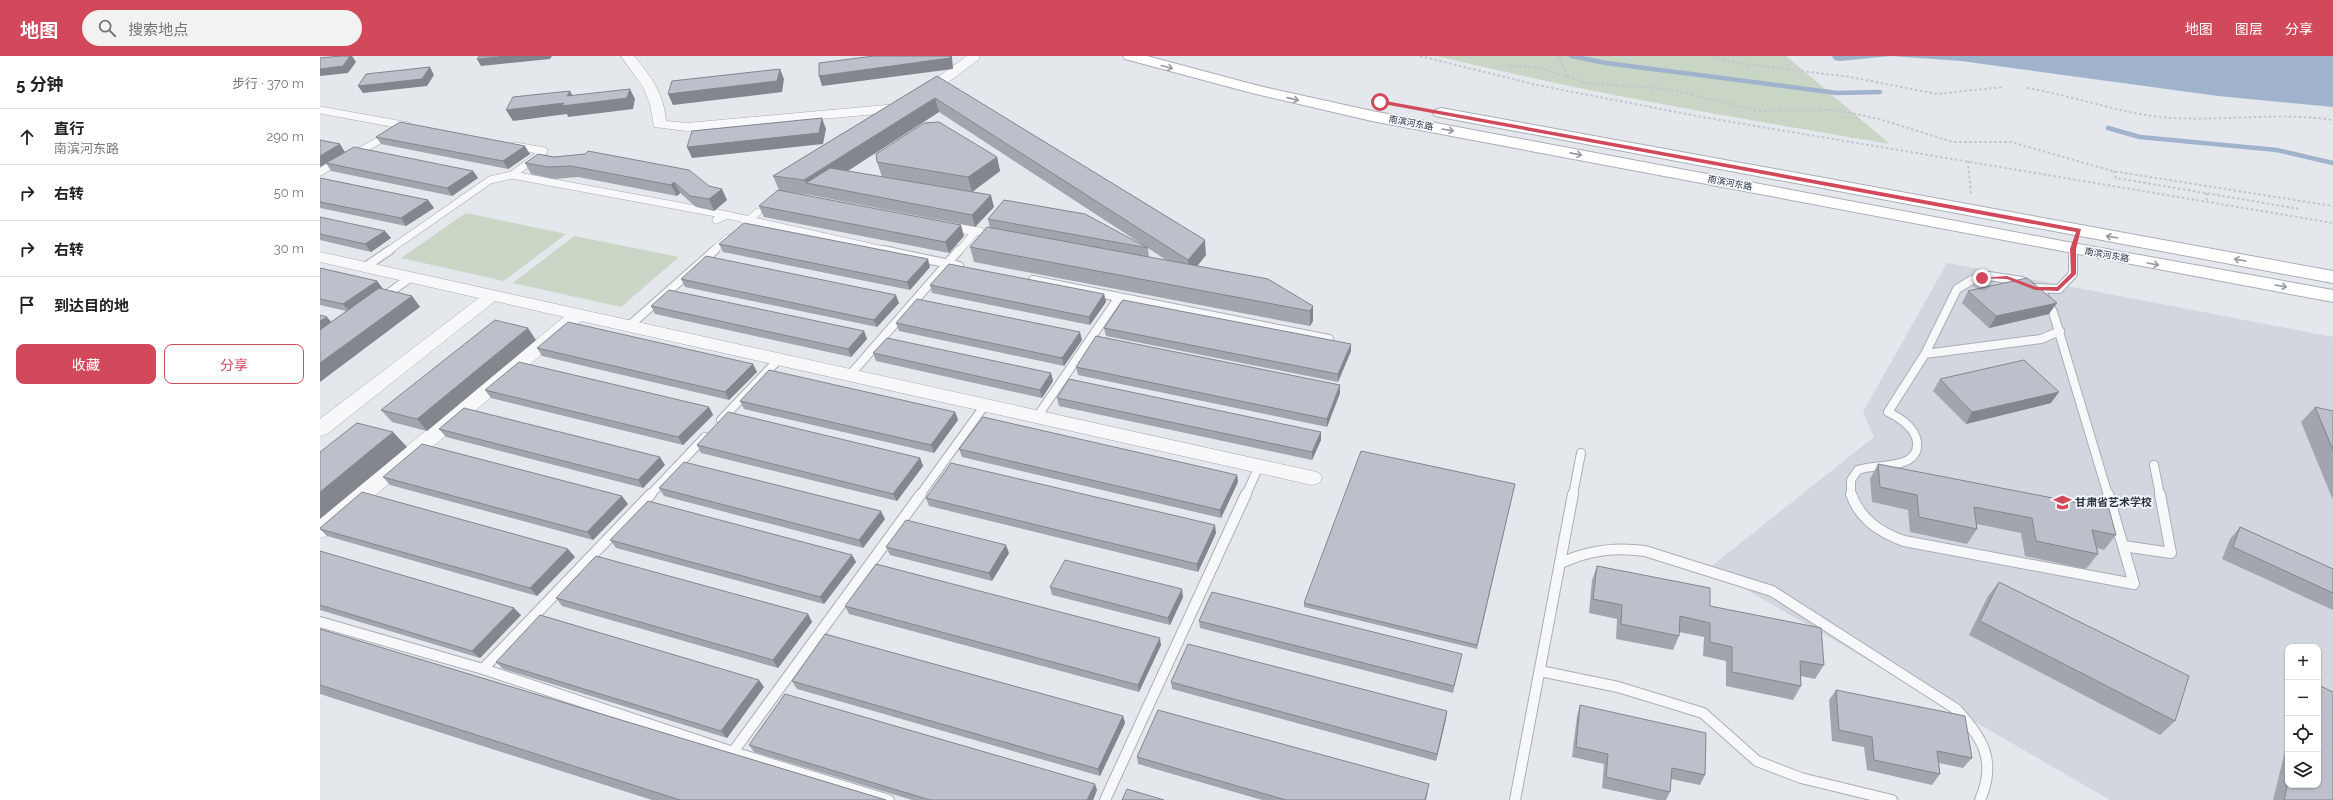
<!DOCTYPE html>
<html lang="zh">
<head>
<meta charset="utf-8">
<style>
  :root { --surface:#fff; --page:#f2f2f2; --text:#222; --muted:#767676; --line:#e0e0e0; --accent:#d1495b }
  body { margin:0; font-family:Raleway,"Noto Sans SC",sans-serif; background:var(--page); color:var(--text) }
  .controls { position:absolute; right:12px; bottom:12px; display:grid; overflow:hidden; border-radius:8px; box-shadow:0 1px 3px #0004 }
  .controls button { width:36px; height:36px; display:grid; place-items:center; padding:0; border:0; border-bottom:1px solid var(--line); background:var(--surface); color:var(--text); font:20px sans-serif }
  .stop { position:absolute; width:12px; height:12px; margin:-9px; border:3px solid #d1495b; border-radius:50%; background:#fff }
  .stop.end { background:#d1495b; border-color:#fff; box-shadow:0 1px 4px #0008 }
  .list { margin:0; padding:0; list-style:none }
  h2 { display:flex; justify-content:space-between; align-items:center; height:52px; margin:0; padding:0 16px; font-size:17px }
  h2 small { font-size:13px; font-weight:400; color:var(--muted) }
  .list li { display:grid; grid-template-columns:26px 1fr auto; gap:12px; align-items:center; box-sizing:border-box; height:56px; padding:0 16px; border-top:1px solid var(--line) }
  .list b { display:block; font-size:15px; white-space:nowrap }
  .list p { margin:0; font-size:13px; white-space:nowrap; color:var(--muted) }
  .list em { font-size:13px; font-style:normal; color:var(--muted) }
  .actions { display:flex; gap:8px; padding:12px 16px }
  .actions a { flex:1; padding:9px 0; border:1px solid var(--accent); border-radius:8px; text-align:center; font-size:14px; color:var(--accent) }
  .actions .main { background:var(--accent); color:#fff }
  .icon { flex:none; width:22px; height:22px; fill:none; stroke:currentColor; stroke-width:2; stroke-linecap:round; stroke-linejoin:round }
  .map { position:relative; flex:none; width:2013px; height:744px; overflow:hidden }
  header { display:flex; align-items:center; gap:24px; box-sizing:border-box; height:56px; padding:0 20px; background:var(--accent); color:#fff }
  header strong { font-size:19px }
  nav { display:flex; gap:22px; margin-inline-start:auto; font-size:14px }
  .search { width:280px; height:36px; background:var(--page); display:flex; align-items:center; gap:10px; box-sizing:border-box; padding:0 14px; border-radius:22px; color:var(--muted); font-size:15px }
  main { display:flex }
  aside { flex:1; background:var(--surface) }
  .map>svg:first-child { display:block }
  .built { fill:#d2d6de; fill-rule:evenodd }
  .green { fill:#c9d6c5 }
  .water { fill:#9fb4cc }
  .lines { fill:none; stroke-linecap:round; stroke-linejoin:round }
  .stream { stroke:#9fb4cc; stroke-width:4.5 }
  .lane-far2-casing { stroke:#a9aeb7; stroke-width:8 }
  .lane-far1-casing { stroke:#a9aeb7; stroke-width:10 }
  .lane-casing { stroke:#a9aeb7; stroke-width:12 }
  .street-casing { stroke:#a9aeb7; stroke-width:1 }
  .secondary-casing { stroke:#a9aeb7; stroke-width:2 }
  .path { stroke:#c2c5cb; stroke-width:2; stroke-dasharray:2.5 2.5; stroke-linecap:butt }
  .lane-far2 { stroke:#f7f8fa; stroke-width:7 }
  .lane-far1 { stroke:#f7f8fa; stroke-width:8 }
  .lane { stroke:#f7f8fa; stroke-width:10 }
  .street { fill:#f7f8fa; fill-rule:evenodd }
  .secondary { fill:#fff; fill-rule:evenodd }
  .wall { fill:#a1a5ae; fill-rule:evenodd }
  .shaded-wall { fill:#83868d }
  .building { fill:#bbc0ca; stroke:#83868d }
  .oneway { stroke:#959aa2 }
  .route { fill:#d1495b }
  .labels { text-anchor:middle; stroke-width:3.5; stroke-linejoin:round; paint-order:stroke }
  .far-street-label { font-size:9px; fill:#2b3445; stroke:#f4f6f9 }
  .poi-label { font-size:11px; font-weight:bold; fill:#2b3445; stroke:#f4f6f9; text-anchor:start }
</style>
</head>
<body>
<header>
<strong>地图</strong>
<div class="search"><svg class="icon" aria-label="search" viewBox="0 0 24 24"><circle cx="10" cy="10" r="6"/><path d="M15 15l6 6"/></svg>搜索地点</div>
<nav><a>地图</a><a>图层</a><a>分享</a></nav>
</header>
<main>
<aside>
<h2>5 分钟<small>步行 · 370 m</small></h2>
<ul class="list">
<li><svg class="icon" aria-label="ahead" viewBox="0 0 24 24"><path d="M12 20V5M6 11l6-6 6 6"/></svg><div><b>直行</b><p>南滨河东路</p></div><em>290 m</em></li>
<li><svg class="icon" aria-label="right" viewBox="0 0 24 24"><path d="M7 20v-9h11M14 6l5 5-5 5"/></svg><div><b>右转</b></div><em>50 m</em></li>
<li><svg class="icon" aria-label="right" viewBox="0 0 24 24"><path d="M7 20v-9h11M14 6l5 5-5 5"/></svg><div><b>右转</b></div><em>30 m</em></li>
<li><svg class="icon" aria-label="arrive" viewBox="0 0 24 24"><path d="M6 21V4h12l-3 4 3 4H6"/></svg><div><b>到达目的地</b></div></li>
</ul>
<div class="actions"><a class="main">收藏</a><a>分享</a></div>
</aside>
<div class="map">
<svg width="2013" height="744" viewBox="0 0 2013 744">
  <rect width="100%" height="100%" fill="#e4e7ec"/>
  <path class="built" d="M1627 207 2013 281V744H1790L1389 512 1554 381 1543 356ZM1968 591H1998V729H1968Z"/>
  <path class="green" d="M1117 0H1466L1570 88C1418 62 1267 37 1117 0Z
    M146 157 246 178 184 225 81 202Z
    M254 180 359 201 301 251 193 227Z"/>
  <path class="water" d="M1512 0H2013V51L1898 40 1641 5 1571 0 1520 5 1514 4Z"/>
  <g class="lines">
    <path class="stream" d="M1251 0 1286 7 1517 37 1560 36
      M1788 72 1820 81 1957 94 2013 107"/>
    <defs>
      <path id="lane-far2" d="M0 54 88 70
        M34 96 42 94 69 79
        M0 116 18 105
        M192 119 407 159
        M396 164 407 159 568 195
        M425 167 438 156
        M1753 193V195
        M68 195 170 124 192 119 224 95 195 90
        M393 195 408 182
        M639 195 656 175"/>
      <path id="lane-far1" d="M563 194 639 210
        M45 211 70 194
        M713 224 1009 283
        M1715 232 1739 233 1753 218V194
        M62 242 91 221
        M309 270 395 194
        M1605 298 1721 283 1740 275
        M530 319 639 194
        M717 361 799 241
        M401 364 459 303
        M1834 409 1840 439
        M330 439 385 381
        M600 439 665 349
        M926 439 939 410
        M1253 439 1261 397
        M1531 439V424L1538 414C1556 407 1600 415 1597 386 1595 371 1580 362 1568 356L1605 298 1637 233 1652 224 1669 220 1702 225 1723 238 1733 256 1788 439"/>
      <path id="lane" d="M1531 438C1540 463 1559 476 1584 485L1814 528 1788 438
        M1803 490 1851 497 1840 438
        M1241 507C1269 494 1295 491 1325 495L1452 535 1636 653C1663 682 1677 705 1660 744
        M0 566 163 613 413 696 569 744
        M163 613 331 438
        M1220 615 1298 631 1383 657 1437 705 1481 722 1572 744
        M413 696 601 438
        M785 744 926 438
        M1195 744 1253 438"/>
      <path id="street" d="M301 0H314C330 19 344 38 346 65L367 67 577 48 587 44 647 0H659V3L597 50 579 56 367 75 334 71 330 48 323 31Z
        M616 162 662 172 664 175 662 178 656 180 610 170 608 167 610 164Z
        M0 196 992 415 999 417 1002 422 999 427 992 429 261 265 7 480 0 482V462L244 261 175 245 7 378 0 380V363L159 242 0 206Z"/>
      <path id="secondary" d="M803 0H827L939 30 1052 55 1753 187 2013 234V246L1052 65 932 37 805 3Z
        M1121 52 2013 215V227L1115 60 1113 57 1115 54Z"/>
    </defs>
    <use href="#lane-far2" class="lane-far2-casing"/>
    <use href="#lane-far1" class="lane-far1-casing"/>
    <use href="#lane" class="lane-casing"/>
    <use href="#street" class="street-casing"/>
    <use href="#secondary" class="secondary-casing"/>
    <path class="path" d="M1100 0 1217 29 1382 61 2013 167
      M1238 0 1248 21
      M1393 0 1417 7 1530 21 1617 38 1683 31
      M1189 10 1216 11 1267 27 1348 33 1437 55 1517 54 1559 63 1633 86H1691L1792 115 2013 150
      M1707 32C1756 40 1803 59 1852 62 1906 65 1959 56 2013 64
      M1648 105 1651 139
      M1794 115 1796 122 1980 153
      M1886 137 1887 145"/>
    <use href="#lane-far2" class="lane-far2"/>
    <use href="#lane-far1" class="lane-far1"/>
    <use href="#lane" class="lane"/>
    <use href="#street" class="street"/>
    <use href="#secondary" class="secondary"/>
  </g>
  <path class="wall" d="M617 20 886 199 877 210 993 250V265L990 270 654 206 650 191 670 172 668 163 826 191 619 56 527 115 674 151 655 171 490 139 461 135 644 180 629 197 444 161 439 150 459 134 453 120ZM828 192 846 204 829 201Z
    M56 81 210 98 188 113 61 88Z
    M25 96 153 115 158 122 132 140 11 115 6 107Z
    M218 98 389 130 407 144 394 155 376 151 360 137 357 140 258 121 234 123 211 118 205 107Z
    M677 101 680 115 652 136 562 121 557 106Z
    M0 122 108 144 114 152 86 170 0 152Z
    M0 161 71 182 51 196 0 184Z
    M399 188 610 211 590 234 403 196Z
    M0 212 57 225 63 233 92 240 100 251 11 266 26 255 0 249Z
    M361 223 579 247 557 271 365 231Z
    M610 229 784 238 786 246 770 269 612 237Z
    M1648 235 1729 258 1669 272 1642 247Z
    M331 250 544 275 547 283 531 301 335 258Z
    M576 267 762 284 744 310 579 275Z
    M784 272 1031 295 1018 326 786 280Z
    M216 284 107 375 72 366 61 354Z
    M217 292 437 316 409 344 222 300Z
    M553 297 731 317 733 325 722 342 556 305Z
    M756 311 1020 329V337L1007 371 758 319Z
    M1620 323 1731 347 1646 368 1613 335Z
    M165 334 389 351 393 359 363 389 171 342Z
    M737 342 1001 376V384L992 404 739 350Z
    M420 345 635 356 638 364 614 397 424 353Z
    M1995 351 2013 355V444L1981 366Z
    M119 373 345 409 323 432 126 381Z
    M377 389 600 402 603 410 577 445 381 397Z
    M639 393 917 419 918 426 901 462 642 401Z
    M1558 408 1796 479 1784 494 1777 492 1778 498 1766 513 1705 500 1701 477 1657 468V473L1647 488 1590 476 1588 454 1552 446 1550 423Z
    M63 421 308 448 273 484 70 429Z
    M1195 428 1157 593 984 551V547Z
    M339 432 565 463 543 492 344 440Z
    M606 442 896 477 878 516 609 450Z
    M1920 471 2013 513V554L1902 503 1910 483Z
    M0 472 255 501 217 540 7 480 0 473Z
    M290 484 532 499 536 506 504 548 296 492Z
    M566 491 689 497 672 525 570 499Z
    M0 495 201 559 160 602 0 554Z
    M1277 510 1390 550 1504 609 1495 623 1481 620V630L1473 644 1406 630V605L1383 600 1384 581 1359 576V580L1353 594 1296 583 1297 563 1269 557 1272 524Z
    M1679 526 1855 665 1840 679 1649 579 1668 540Z
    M730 531 863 541 850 569 732 539Z
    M236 542 488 558 492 566 458 612 242 550Z
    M525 550 841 589 819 636 529 558Z
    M879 565 1142 598 1133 637 880 572Z
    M0 573 566 744H332L0 638Z
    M176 606 444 631 407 682 183 613Z
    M472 625 803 660 805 667 780 720 477 633Z
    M851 626 1126 663 1116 705 852 633Z
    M1516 634 1652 702 1643 712 1619 707 1620 718 1612 729 1547 714 1544 691 1512 685 1509 644Z
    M1260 649 1385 719 1380 729 1351 723 1350 736 1346 744H1337L1282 732 1284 708 1252 701 1257 660Z
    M1968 683V729L2013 744H1953Z
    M429 689 777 734 773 744H592L434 696Z
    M817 701 1108 735 1106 744H942L818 708Z"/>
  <path class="shaded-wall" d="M30 0H32L36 6 28 17 0 20V13Z
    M187 0H232L230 3 161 10 157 3Z
    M630 0H632V1L633 13 502 30 499 20Z
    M110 11 114 19 107 30 43 37 38 30Z
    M460 13 464 23 462 36 353 49 348 38Z
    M310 33 315 43 313 53 248 61 247 58 193 65 186 54 247 40 250 35 256 46Z
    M615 42 619 56 503 131 486 127 484 124Z
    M502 62 506 73 503 88 372 102 367 91Z
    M20 88 25 96 0 111V100Z
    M205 90 210 98 188 113 183 105Z
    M677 101 680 115 652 136 648 121Z
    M153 115 158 122 132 140 127 132Z
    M354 126 360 137 357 140 351 129Z
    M402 133 407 144 394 155 389 143Z
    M671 139 674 151 655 171 652 159Z
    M108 144 114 152 86 170 81 162Z
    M641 169 644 180 629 197 625 186Z
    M65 175 71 182 51 196 45 188Z
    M885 184 886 199 870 219 868 204Z
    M608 203 610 211 590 234 587 226Z
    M57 225 63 233 30 256 23 248Z
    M784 238 786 246 770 269 769 261Z
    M576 239 579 247 557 271 554 264Z
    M92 240 100 251 0 326V307Z
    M1737 247 1729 258 1669 272 1676 260Z
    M993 250V265L990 270V255Z
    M7 261 13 268 0 278V265Z
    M208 272 216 284 107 375 97 363Z
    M544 275 547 283 531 301 528 293Z
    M760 276 762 284 744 310 742 302Z
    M1031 288V295L1018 326V318Z
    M433 308 437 316 409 344 405 336Z
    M731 317 733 325 722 342 720 334Z
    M1020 329V337L1007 371V363Z
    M1739 336 1731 347 1646 368 1652 356Z
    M389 351 393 359 363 389 358 381Z
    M635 356 638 364 614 397 611 389Z
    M73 376 87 391 0 463V436Z
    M1001 376V384L992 404V396Z
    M340 401 345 409 323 432 318 424Z
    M600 402 603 410 577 445 573 438Z
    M917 419 918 426 901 462 900 454Z
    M302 440 308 448 273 484 267 476Z
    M561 455 565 463 543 492 539 484Z
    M895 469 896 477 878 516 877 508Z
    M686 489 689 497 672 525 669 517Z
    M248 493 255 501 217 540 210 532Z
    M532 499 536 506 504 548 500 541Z
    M862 533 863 541 850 569 848 562Z
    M194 552 201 559 160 602 152 595Z
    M488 558 492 566 458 612 453 604Z
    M840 582 841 589 819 636 818 629Z
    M439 624 444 631 407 682 401 675Z
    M1127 655 1126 663 1116 705 1117 698Z
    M803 660 805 667 780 720 778 713Z
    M775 728 777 734 773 744H767Z"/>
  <path class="building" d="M21 0H30L23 10 0 13V2Z
    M159 0H187L157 3Z
    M554 0H630V2L499 20V7Z
    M110 11 102 23 38 30 46 18Z
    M460 13 457 25 348 38 352 25Z
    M617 20 885 184 868 204 615 42 484 124 453 120Z
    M310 33 307 42 242 50 244 47 186 54 193 41 250 35 247 40Z
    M502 62 499 77 367 91 372 75Z
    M80 66 205 90 183 105 56 81Z
    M619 66 677 101 648 121 557 106 556 98 604 67Z
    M0 84 20 88 0 100Z
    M34 91 153 115 127 132 6 107Z
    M268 95 369 114 389 130 402 133 389 143 370 140 354 126 351 129 251 110 228 111 205 107 218 98 234 101 265 98Z
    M510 112 671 139 652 159 486 127Z
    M0 122 108 144 81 162 0 146Z
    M458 134 641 169 625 186 439 150Z
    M684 144 765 158 828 192 668 163Z
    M0 161 65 175 45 188 0 178Z
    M424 167 608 203 587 226 399 188Z
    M667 171 948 223 993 250 990 255 650 191Z
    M386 200 576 239 554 264 361 223Z
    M629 208 784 238 769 261 610 229Z
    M0 212 57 225 23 248 0 243Z
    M1707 222 1737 247 1676 260 1648 235Z
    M59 232 92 240 0 307V274Z
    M349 234 544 275 528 293 331 250Z
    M597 243 760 276 742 302 576 267Z
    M803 244 1031 288 1018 318 784 272Z
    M0 259 7 261 0 265Z
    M175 264 208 272 97 363 61 354Z
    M248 266 433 308 405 336 217 292Z
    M776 280 1020 329 1007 363 756 311Z
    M567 282 731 317 720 334 553 297Z
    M1704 304 1739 336 1652 356 1620 323Z
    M199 306 389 351 358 381 165 334Z
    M449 314 635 356 611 389 420 345Z
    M749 323 1001 376 992 396 737 342Z
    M1995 351 2013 355V394Z
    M144 352 340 401 318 424 119 373Z
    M408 356 600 402 573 438 377 389Z
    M663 361 917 419 900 454 639 393Z
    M37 367 73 376 0 436V396Z
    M102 388 302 440 267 476 63 421Z
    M1041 395 1195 428 1157 589 984 547Z
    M364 406 561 455 539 484 339 432Z
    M631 407 895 469 877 508 606 442Z
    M1558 408 1789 453 1796 479 1772 474 1778 498 1716 485 1712 462 1654 451 1657 473 1599 461 1597 439 1560 431Z
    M42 436 248 493 210 532 0 473V472Z
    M328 445 532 499 500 541 290 484Z
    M586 464 686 489 669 517 566 491Z
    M1920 471 2013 513V537L1913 491Z
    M0 495 194 552 152 595 0 549Z
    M276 500 488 558 453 604 236 542Z
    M745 504 862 533 848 562 730 531Z
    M556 508 840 582 818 629 525 550Z
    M1277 510 1390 532V550L1501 572 1504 609 1480 605 1481 630 1412 616V591L1390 586V567L1360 560 1359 580 1301 568 1302 549 1273 543Z
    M1679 526 1869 620 1855 665 1660 565Z
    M892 536 1142 598 1134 630 879 565Z
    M220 559 439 624 401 675 176 606Z
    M0 573 566 744H360L0 629Z
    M505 578 803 660 778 713 472 625Z
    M868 588 1127 655 1117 698 851 626Z
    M1998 629 2013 636V744H1964L1968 727V729H1998Z
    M1516 634 1645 660 1652 702 1617 695 1620 718 1554 704 1552 681 1519 674Z
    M465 638 775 728 767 744H610L429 689Z
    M1260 649 1386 677 1385 719 1352 712 1350 736 1286 721 1288 698 1256 691Z
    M838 654 1109 728 1105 744H966L817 701Z
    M807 733 844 744H802Z"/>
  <defs><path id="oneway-shaft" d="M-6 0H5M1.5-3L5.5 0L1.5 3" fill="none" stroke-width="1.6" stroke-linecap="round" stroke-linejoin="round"/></defs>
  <g class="oneway">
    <use href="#oneway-shaft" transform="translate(847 11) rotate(15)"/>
    <use href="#oneway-shaft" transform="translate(973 43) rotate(13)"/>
    <use href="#oneway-shaft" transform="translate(1128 74) rotate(10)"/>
    <use href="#oneway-shaft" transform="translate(1256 98) rotate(11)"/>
    <use href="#oneway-shaft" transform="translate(1792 181) rotate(-170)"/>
    <use href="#oneway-shaft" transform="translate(1920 204) rotate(-170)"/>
    <use href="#oneway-shaft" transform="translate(1833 208) rotate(10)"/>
    <use href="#oneway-shaft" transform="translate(1961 230) rotate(10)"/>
  </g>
  <path class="route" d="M1060 44 1761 173 1756 193V218L1738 235 1715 234 1687 223 1659 222 1687 220 1716 231H1737L1751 217 1750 193 1756 176 1058 47Z"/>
  <defs>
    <symbol id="school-bare" viewBox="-9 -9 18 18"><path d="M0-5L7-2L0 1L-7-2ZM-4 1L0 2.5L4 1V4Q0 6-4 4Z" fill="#d1495b" stroke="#f4f6f9" stroke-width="2.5" paint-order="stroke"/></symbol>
  </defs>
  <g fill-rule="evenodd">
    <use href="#school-bare" x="1730" y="434" width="25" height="25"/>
  </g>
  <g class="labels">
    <g class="far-street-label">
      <text transform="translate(1091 67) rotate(11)" y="3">南滨河东路</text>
      <text transform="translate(1410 127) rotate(11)" y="3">南滨河东路</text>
      <text transform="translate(1787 199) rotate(10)" y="3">南滨河东路</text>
    </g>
    <g class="poi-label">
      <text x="1755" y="450">甘肃省艺术学校</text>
    </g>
  </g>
</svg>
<div class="controls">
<button>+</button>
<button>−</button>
<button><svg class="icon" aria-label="locate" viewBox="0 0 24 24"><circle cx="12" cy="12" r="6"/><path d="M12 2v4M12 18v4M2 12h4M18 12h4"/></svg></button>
<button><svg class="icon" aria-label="layers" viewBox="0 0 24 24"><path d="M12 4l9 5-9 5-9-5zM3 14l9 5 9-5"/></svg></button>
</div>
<div class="stop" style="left:1060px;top:46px"></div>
<div class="stop end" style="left:1662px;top:222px"></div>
</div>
</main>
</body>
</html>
